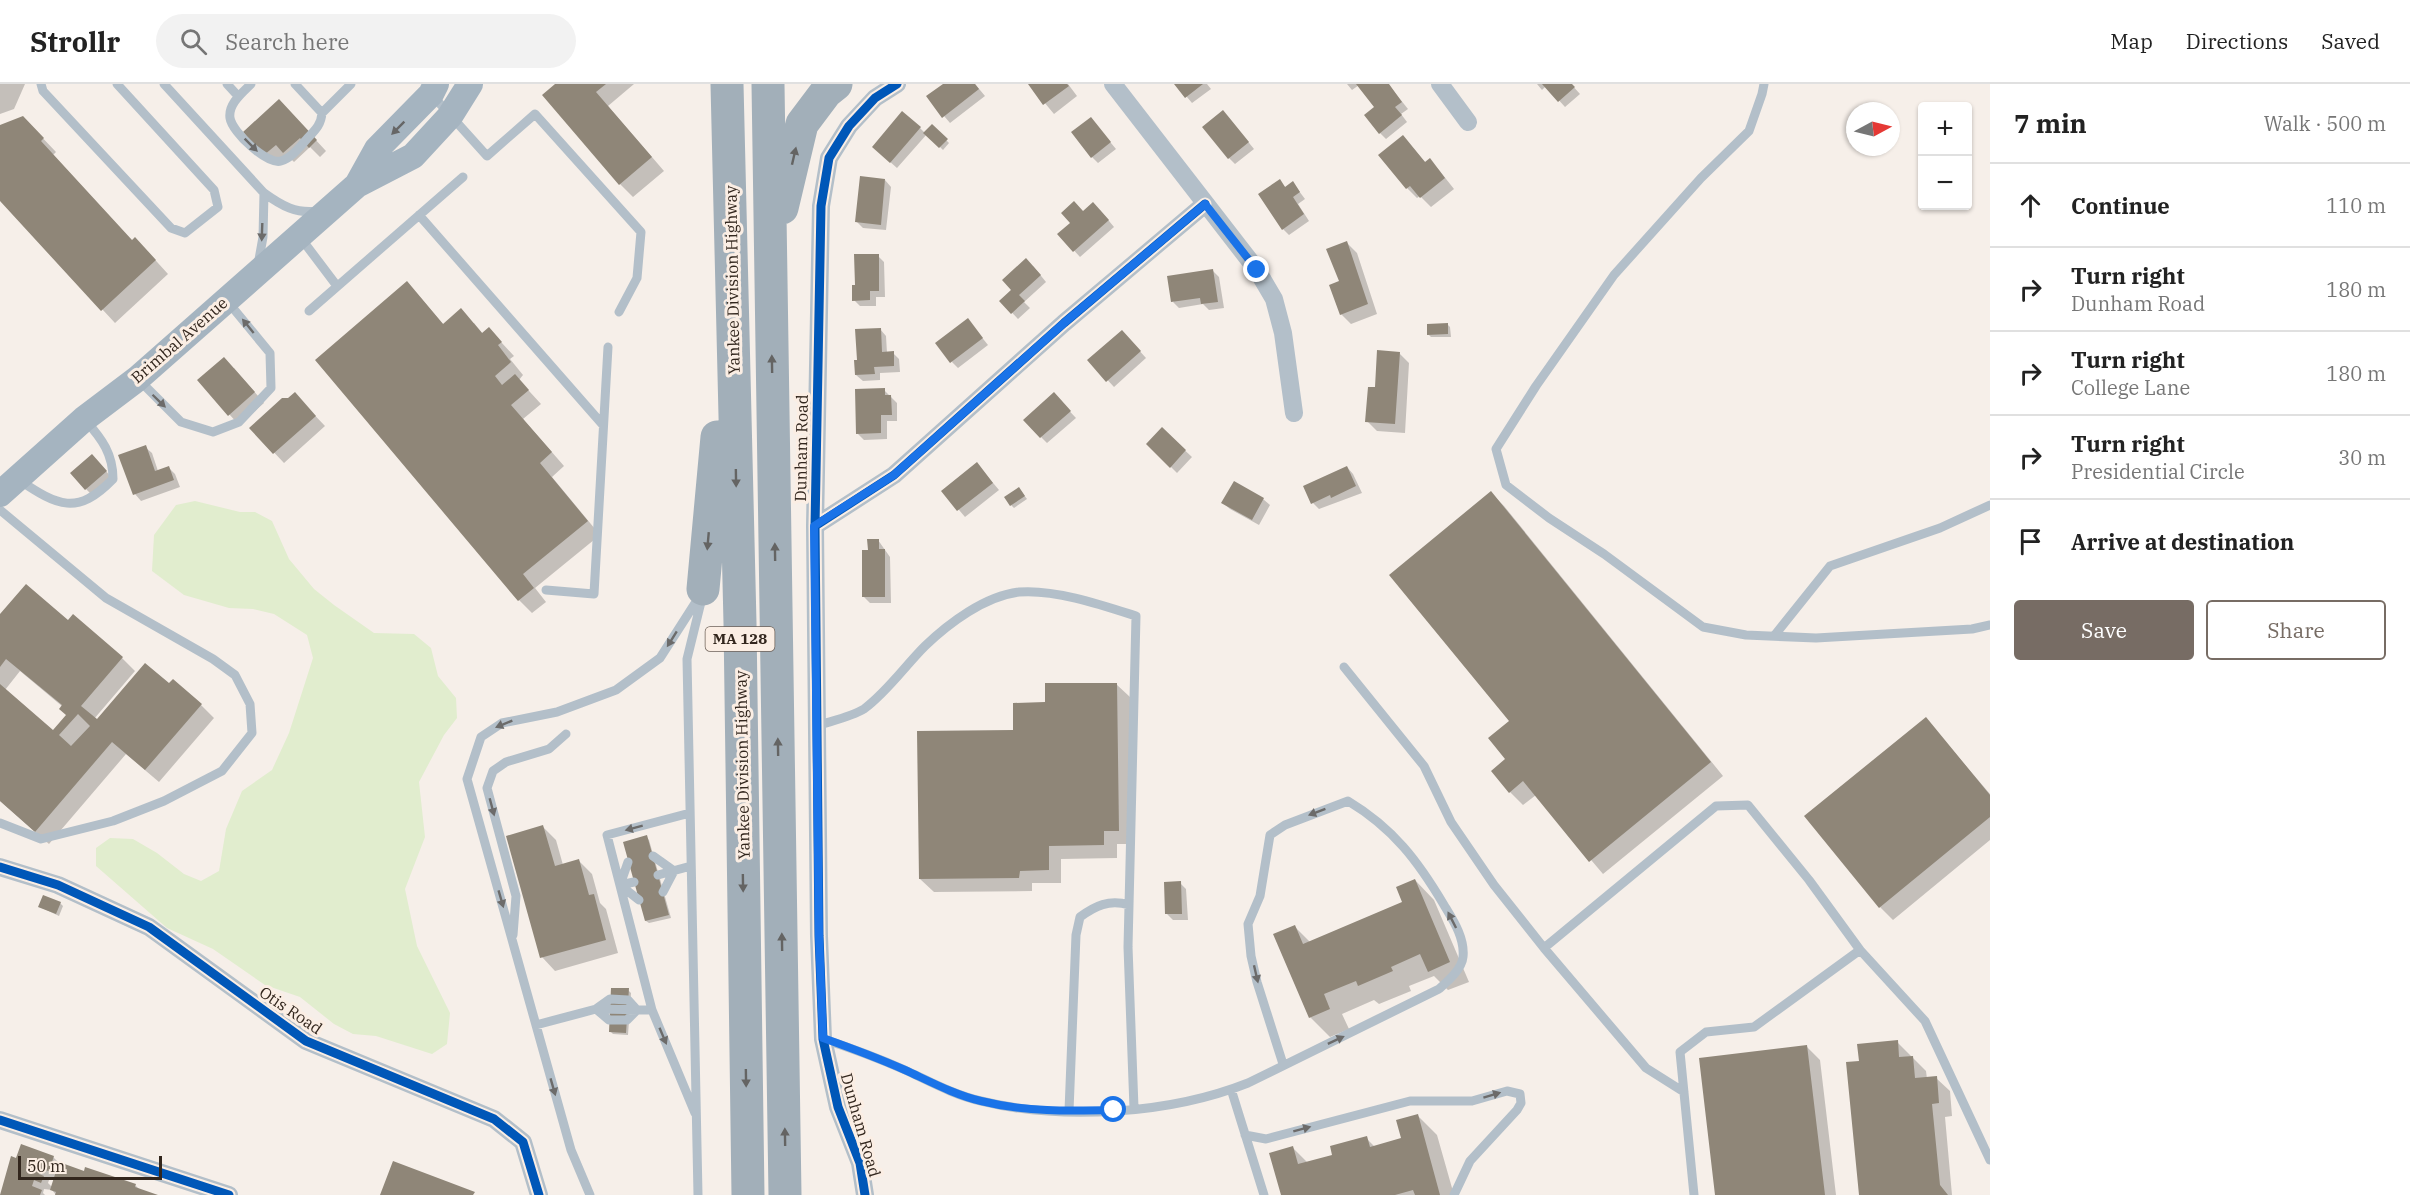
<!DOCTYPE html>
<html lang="en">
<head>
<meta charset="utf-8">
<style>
  :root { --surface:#fff; --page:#f2f2f2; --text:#222; --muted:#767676; --line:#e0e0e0; --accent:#776c64 }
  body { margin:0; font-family:"IBM Plex Serif",serif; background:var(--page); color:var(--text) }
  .controls { position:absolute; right:18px; top:18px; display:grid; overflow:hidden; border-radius:6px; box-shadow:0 2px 4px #0004 }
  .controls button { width:54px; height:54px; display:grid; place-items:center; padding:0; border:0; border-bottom:2px solid var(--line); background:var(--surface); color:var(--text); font:30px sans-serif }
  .compass { position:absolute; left:1846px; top:18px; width:54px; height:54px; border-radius:50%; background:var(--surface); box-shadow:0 2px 4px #0004; rotate:83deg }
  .scale { position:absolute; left:18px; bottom:15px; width:144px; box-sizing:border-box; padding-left:6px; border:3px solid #32261d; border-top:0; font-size:16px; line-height:21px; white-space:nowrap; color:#32261d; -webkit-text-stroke:4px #fbeee4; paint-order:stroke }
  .stop { position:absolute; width:18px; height:18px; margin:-14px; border:4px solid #1a73e8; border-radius:50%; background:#fff }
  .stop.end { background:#1a73e8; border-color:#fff; box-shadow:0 2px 6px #0008 }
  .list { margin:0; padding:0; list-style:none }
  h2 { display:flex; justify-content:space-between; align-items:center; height:78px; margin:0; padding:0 24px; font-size:26px }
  h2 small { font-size:20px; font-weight:400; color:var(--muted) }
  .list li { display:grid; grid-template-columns:39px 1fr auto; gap:18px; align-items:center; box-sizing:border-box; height:84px; padding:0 24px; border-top:2px solid var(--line) }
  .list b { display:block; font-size:22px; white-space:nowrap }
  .list p { margin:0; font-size:20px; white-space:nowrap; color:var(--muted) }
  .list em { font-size:20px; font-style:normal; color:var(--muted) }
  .actions { display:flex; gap:12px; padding:18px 24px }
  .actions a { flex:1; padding:14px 0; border:2px solid var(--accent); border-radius:6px; text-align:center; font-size:21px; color:var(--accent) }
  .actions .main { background:var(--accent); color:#fff }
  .icon { flex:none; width:33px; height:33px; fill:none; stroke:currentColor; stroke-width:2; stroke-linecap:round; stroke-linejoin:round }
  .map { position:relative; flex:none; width:1990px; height:1111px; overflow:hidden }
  header { display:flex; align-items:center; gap:36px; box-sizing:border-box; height:84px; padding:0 30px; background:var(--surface); border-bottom:2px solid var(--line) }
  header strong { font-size:28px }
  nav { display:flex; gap:33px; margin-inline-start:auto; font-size:21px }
  .search { width:420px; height:54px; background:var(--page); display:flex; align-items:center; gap:15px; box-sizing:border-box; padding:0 21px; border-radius:33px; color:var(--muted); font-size:22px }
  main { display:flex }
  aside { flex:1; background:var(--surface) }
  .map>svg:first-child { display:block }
  .green { fill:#e1edce }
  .shadow { fill:#0003; fill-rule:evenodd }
  .building { fill:#8f8678; fill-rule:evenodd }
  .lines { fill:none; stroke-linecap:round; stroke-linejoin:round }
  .service { stroke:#b3bfc9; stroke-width:9 }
  .minor { stroke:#b3bfc9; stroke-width:18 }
  .secondary { stroke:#a5b4c0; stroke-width:26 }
  .motorway { stroke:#a2afb9; stroke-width:33 }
  .cycleway-casing { stroke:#fbeee4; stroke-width:13 }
  .cycleway { stroke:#0057b8; stroke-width:9 }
  .oneway { fill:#666 }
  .oneway2 { fill:#6c6b6a }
  .oneway3 { fill:#646463 }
  .route { stroke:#1a73e8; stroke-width:8 }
  .labels { text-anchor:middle; stroke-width:6; stroke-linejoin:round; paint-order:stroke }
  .shield { fill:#fbeee4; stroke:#6e6259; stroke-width:1.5 }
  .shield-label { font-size:15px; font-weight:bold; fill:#32261d }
  .street-label { font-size:16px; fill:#32261d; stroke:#fbeee4 }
</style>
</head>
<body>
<header>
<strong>Strollr</strong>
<div class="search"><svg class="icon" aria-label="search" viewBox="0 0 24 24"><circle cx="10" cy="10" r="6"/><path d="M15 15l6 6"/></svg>Search here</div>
<nav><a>Map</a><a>Directions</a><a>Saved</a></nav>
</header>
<main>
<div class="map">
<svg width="1990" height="1111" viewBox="0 0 1990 1111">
  <rect width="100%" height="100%" fill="#f6efe9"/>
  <path class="green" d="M195 417 240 428H255L272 437 289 475 314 505 334 521 374 549 414 550 431 564 438 592 456 614 457 634 444 651 419 698 425 753 405 805 417 862 450 929 447 960 432 970 376 952 353 950 334 940 300 913 265 901 213 865 167 844 96 782V764L110 754 133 755 157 769 184 790 201 797 219 787 226 745 242 707 272 686 289 649 313 574 307 551 274 530 253 525 229 524 184 511 152 487 154 451 176 421Z"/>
  <path class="shadow" d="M0 0H25L14 25 0 30Z
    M557 0H634L608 22 664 87 633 113 620 100Z
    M945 0H975L985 12 950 39 928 13Z
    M1029 0H1068L1077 12 1054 30Z
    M1176 0H1207L1211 5 1192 19Z
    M1347 0H1388L1408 25 1401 30 1407 38 1386 55 1380 49 1376 23 1359 1 1352 6Z
    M1537 0H1571L1580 10 1565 23 1546 2 1542 6Z
    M289 27 326 67 320 73 310 63 294 78 286 70 275 80 266 70Z
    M1229 34 1254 65 1235 80 1229 74Z
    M1091 35 1116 65 1098 79 1092 73Z
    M0 42 36 47 56 68 53 71 132 157 148 168 168 190 115 239 0 115Z
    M932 42 949 59 943 66 927 50 897 84 880 69 920 44 925 49Z
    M1403 53 1426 79 1430 76 1439 86 1454 105 1431 123 1420 112 1417 114 1407 104 1381 71Z
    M885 96 891 103 886 146 863 144 856 137Z
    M1280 97 1286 104 1293 99 1305 115 1298 120 1309 137 1289 151 1283 145Z
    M1100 126 1114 143 1080 173 1059 150 1083 129Z
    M1347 159 1357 169 1377 230 1351 240 1341 230V198Z
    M878 172 884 178 885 213H876V222H860L854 216 856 202Z
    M1033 182 1046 198 1024 218 1030 224 1018 235 1001 217Z
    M1213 187 1219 193 1224 224 1209 226 1203 220 1179 224 1173 218Z
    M420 213 444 241 474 239 483 250 489 245 514 272 510 275 523 291 519 296 541 320 523 335 564 382 552 393 600 451 535 504 546 518 532 529 519 516Z
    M968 236 988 261 958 284 952 278Z
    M1448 241 1450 243 1451 253H1431L1428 250Z
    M880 245 886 252 887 269H893L899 275 900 288 880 289V296L863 297 856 291 858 277Z
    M1128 254 1146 274 1114 303 1090 277Z
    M1399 269 1409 279 1405 349 1377 347 1367 337Z
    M234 284 264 319 239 341 199 297Z
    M884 306 897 319V337H887V355L864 356 858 350Z
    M1060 317 1076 334 1047 359 1041 353Z
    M304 320 325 342 284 379 251 344Z
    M1162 345 1192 373 1177 389 1148 360Z
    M145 363 152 369 158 387 169 384 175 390 180 403 141 417 135 410Z
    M98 378 112 394 92 411 86 405Z
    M1347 383 1353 390 1362 409 1319 425 1313 419Z
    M983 387 999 406 965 433 943 407Z
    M1021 407 1027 415 1014 424 1011 421Z
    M1491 409 1504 422 1723 692 1603 790 1536 711 1523 721 1510 708 1507 676 1511 638Z
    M1263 415 1270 421 1259 441 1230 425 1223 419Z
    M878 456 890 473 891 519H870L864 513 869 467Z
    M0 533 68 538 122 574 135 587 94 635 97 637 169 601 201 621 214 634 159 698 126 670 49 760 0 717ZM20 587 63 623 67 632 53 648 5 606Z
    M1116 600 1130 613 1132 760H1117V774L1061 775V799H1032V807L934 808 920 795 1047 620Z
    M1926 635 1990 710V756L1893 836 1880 823Z
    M543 743 556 756 563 781 579 777 592 790 600 819 606 825 618 869 555 887 542 873Z
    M646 753 649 756 671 834 649 839 646 837 625 759Z
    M1415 796 1434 816 1469 898 1448 906 1434 892 1409 902 1411 907 1379 920 1374 916 1342 930 1349 945 1330 953 1310 933 1295 843 1311 859 1404 819Z
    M1180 799 1186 805 1188 836H1173L1167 830Z
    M60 819 63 822 59 832 40 823Z
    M628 906 631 909 628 951 613 950 610 947Z
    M1897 958 1926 987 1927 995 1936 994 1950 1007 1952 1032 1945 1033 1952 1111H1860V979Z
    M1807 963 1820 976 1836 1111H1716Z
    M1418 1032 1437 1051 1454 1111H1283L1293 1064 1308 1079 1334 1072 1366 1054 1375 1063 1403 1055Z
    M53 1073 61 1081 85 1089 86 1085 136 1102 140 1106 155 1111H56L52 1106 44 1105 43 1109 45 1111H0ZM50 1093 55 1095 52 1103 48 1099Z"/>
  <path class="building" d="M555 0H606L596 8 652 73 619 101 542 11Z
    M943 0H975L979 5 942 34 926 12Z
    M1028 0H1067L1069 2 1043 21Z
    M1174 0H1203L1185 14Z
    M1356 0H1389L1402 18 1395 23 1402 31 1379 50 1364 31 1374 23Z
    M1542 0H1572L1575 3 1558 18Z
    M279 15 317 56 309 64 300 54 283 69 276 61 264 71 243 48Z
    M1223 26 1249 58 1228 75 1202 43Z
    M902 27 921 43 890 79 872 63Z
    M23 32 44 54 41 57 132 156 135 153 156 176 101 227 0 117V41Z
    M1091 33 1111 58 1091 74 1071 48Z
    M932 40 948 55 939 64 923 49Z
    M1403 51 1425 78 1430 74 1445 94 1420 114 1410 102 1406 105 1378 71Z
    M860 92 885 95 881 141 855 138Z
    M1280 95 1285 103 1293 97 1300 108 1293 113 1304 130 1282 146 1258 110Z
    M1074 117 1083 127 1093 118 1109 136 1073 168 1057 150 1070 139 1061 129Z
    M1347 157 1368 220 1340 231 1329 201 1339 197 1326 165Z
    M854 170H879V207H870V216L852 217V201H855Z
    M1026 174 1041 191 1019 211 1025 217 1011 230 999 217 1011 206 1002 196Z
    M1213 185 1218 218 1201 220 1200 214 1171 218 1167 192Z
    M407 197 443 240 461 224 482 249 489 243 502 258 498 261 511 278 495 292 502 301 515 290 529 306 511 321 552 368 540 379 588 437 523 490 534 504 518 517 315 276Z
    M968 234 983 254 950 279 935 259Z
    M1448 239V250L1427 251V240Z
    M881 244 882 268 894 267V282L874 283 875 290 855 291 854 276H857L855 245Z
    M1122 246 1141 267 1106 298 1087 276Z
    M1377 266 1400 268 1395 340 1365 338 1368 303H1375Z
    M224 273 255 308 228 332 197 296Z
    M885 304V311H891L892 331H881V349L856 350 855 305Z
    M295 308 316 332 273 370 249 344 282 314H288Z
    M1054 308 1071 327 1040 354 1023 336Z
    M1162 343 1186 366 1170 384 1146 360Z
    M146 361 155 387 169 382 174 396 133 411 118 371Z
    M92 370 107 387 85 406 70 389Z
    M977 378 993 399 957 427 941 407Z
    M1347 382 1356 402 1331 414 1330 411 1311 420 1303 402Z
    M1234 397 1264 414 1252 436 1221 419Z
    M1019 403 1025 412 1010 422 1004 413Z
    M1491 407 1711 678 1589 778 1523 697 1509 709 1491 687 1505 675 1488 654 1509 637 1389 491Z
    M867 455H879V465H885V513H862V466H868Z
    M26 500 68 536 73 530 123 573 81 622 97 635 145 579 169 599 173 595 202 620 145 686 112 658 35 748 0 717V600L53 646 66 631 59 625 62 621 6 575 0 583V530ZM78 630 90 642 71 662 59 651Z
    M1045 599H1117L1119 747H1104V761L1049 762V786L1020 787 1019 794 919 795 917 647 1013 646V619L1045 618Z
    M1926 633 1990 711V733L1879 824 1804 732Z
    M543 741 555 782 579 775 589 811 594 810 606 856 540 874 506 752Z
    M647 751 669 831 645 837 623 758Z
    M1415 795 1450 878 1428 888 1420 870 1391 883 1393 887 1358 902 1356 897 1324 910 1330 925 1309 934 1273 850 1295 841 1303 860 1402 818 1396 803Z
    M1181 797 1182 830H1165L1164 798Z
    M43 811 61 818 56 830 38 823Z
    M611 904H629L626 949 609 948Z
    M1898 956 1899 973 1913 972 1915 994 1937 992 1939 1019 1932 1020 1940 1101 1948 1111H1859L1846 978 1859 977 1857 960Z
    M1807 961 1825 1111H1715L1699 974Z
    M1418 1030 1440 1111H1415L1413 1106 1395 1111H1281L1269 1069 1293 1062 1298 1080 1332 1071 1330 1062 1367 1052 1370 1063 1401 1054 1396 1036Z
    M21 1060 54 1072 49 1087 40 1085 39 1090 44 1092 41 1099 34 1096 32 1102 42 1106 40 1111H0L11 1072 16 1074Z
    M393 1077 475 1108 473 1111H380Z
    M59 1078 84 1087 85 1083 136 1100 135 1103 158 1111H55L56 1108 50 1106Z"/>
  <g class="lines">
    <path class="service" d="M41 0 43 7 171 144 185 149 218 123 214 106 117 0
      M164 0 264 109C282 122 296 130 318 127
      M227 0 238 12
      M251 0C242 9 228 20 230 34 232 48 267 81 281 77 291 74 299 64 306 56 314 47 321 42 322 29
      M295 0 322 29 351 0
      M1764 0 1762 10 1749 47 1701 94 1614 191 1536 302 1496 365 1506 401 1549 434 1604 470 1703 543 1746 551 1816 554 1972 545 1990 541
      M433 12 487 72 535 30 641 148 637 194 619 228
      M419 131 603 341
      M300 153 337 202
      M258 181 263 153 264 109
      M309 227 463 93
      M139 296 181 338 213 348 239 338 271 304 270 269 228 218
      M19 396C58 422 77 432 113 395 113 370 102 355 86 337
      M0 426 106 514 213 575 235 591 250 620 252 649 222 687 164 717 113 737 41 755 0 739
      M546 506 594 510 608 263
      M1774 552 1830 482 1940 444 1990 421
      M1344 583 1424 682 1451 738 1494 801 1544 864 1646 984 1684 1008
      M816 642C831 637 851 633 864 625 888 607 904 583 925 562 949 539 985 512 1019 508 1055 505 1102 521 1136 532L1128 863 1134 1024
      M690 729 607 751 652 926 695 1029
      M653 772 674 787 663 808
      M658 791 691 782
      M620 801 628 778
      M620 801 639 816
      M620 801 634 798
      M513 851 516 812 487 704 493 687 506 678 549 665 566 650
      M1544 864 1716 722 1748 721 1809 796 1860 866
      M610 915 628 916 637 926 627 936H609L596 925Z
      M536 941 596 925 652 926
      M823 955C851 964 878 974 905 986 929 997 954 1011 981 1017 1063 1037 1170 1030 1248 999L1439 905C1448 897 1462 885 1463 873 1465 854 1453 836 1444 821 1418 777 1393 744 1348 717L1285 741 1270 751 1260 812 1248 840 1251 872 1257 898 1283 980
      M1231 1005 1264 1111
      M1069 1027 1076 851 1080 833C1095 822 1109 815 1129 821
      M1245 1051 1266 1055 1410 1017H1472L1507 1007 1520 1010 1521 1019 1517 1026 1470 1077 1454 1111
      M590 1111 571 1066 467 695 481 653 502 639 557 628 616 606 660 574 701 510
      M698 1111 687 575 702 514
      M1694 1111 1680 968 1706 948 1754 943 1860 866 1925 937 1990 1076"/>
    <path class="minor" d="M1113 0 1257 186 1274 215 1283 249 1294 329
      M1440 0 1468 38
      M815 442 894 391 1064 239 1205 120
      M0 783 58 801 149 843 306 957 494 1035 523 1058 539 1111
      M0 1036 229 1111
      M865 1111 860 1079 838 1023 823 955 819 852 815 442 821 122 829 74 849 42 875 14 897 0"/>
    <path class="secondary" d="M357 101 377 65 431 10 436 0
      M0 410 84 335 137 295 357 101 413 72 450 32 470 0"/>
    <path class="motorway" d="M727 0 740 539 748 1111
      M768 0 785 1111
      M782 124 802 40 826 8 836 0
      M703 505 717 353"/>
    <defs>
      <path id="cycleway" d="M815 442 894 391 1064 239 1205 120
        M0 783 58 801 149 843 306 957 494 1035 523 1058 539 1111
        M0 1036 229 1111
        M865 1111 860 1079 838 1023 823 955 819 852 815 442 821 122 829 74 849 42 875 14 897 0"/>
    </defs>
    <use href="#cycleway" class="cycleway-casing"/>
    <use href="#cycleway" class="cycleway"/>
  </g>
  <defs><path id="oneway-solid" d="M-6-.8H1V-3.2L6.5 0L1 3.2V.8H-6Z" transform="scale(1.5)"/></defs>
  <use class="oneway" href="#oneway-solid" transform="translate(398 44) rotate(135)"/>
  <g class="oneway2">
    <use href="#oneway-solid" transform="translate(251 61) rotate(45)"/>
    <use href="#oneway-solid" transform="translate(262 148) rotate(92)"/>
    <use href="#oneway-solid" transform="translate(248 242) rotate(-129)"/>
    <use href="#oneway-solid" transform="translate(159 317) rotate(44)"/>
    <use href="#oneway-solid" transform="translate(672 555) rotate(122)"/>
    <use href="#oneway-solid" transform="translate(504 640) rotate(158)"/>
    <use href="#oneway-solid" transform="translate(492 723) rotate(75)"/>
    <use href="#oneway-solid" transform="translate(1317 728) rotate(159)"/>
    <use href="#oneway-solid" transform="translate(634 744) rotate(165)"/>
    <use href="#oneway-solid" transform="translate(501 815) rotate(74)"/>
    <use href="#oneway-solid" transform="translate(1452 836) rotate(-117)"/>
    <use href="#oneway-solid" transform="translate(1256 890) rotate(77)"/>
    <use href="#oneway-solid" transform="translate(663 952) rotate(67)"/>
    <use href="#oneway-solid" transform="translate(1336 956) rotate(-25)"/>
    <use href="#oneway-solid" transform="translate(553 1003) rotate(74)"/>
    <use href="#oneway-solid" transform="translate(1492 1011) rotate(-17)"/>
    <use href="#oneway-solid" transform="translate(1302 1045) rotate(-15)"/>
  </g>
  <g class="oneway3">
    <use href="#oneway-solid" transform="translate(794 72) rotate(-77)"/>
    <use href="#oneway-solid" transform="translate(772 280) rotate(-91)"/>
    <use href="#oneway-solid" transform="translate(736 394) rotate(89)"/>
    <use href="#oneway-solid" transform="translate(708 457) rotate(95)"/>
    <use href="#oneway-solid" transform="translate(775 468) rotate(-91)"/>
    <use href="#oneway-solid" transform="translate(778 663) rotate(-91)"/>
    <use href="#oneway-solid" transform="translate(743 799) rotate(89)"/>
    <use href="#oneway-solid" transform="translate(782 858) rotate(-91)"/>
    <use href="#oneway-solid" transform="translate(746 994) rotate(89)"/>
    <use href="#oneway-solid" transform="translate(785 1053) rotate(-91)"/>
  </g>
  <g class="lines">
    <path class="route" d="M1114 1026C1069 1027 1025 1028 981 1017 955 1011 929 997 905 986 878 974 851 964 823 954L819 852 814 442 894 391 1064 239 1205 120 1257 186"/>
  </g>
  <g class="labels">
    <rect class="shield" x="705.5" y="543" width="69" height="24" rx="4.5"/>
    <g class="shield-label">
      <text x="740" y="560">MA 128</text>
    </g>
    <g class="street-label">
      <text transform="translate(732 196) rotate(-91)" y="6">Yankee Division Highway</text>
      <text transform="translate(179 256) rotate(-41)" y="6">Brimbal Avenue</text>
      <text transform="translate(801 364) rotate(-89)" y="6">Dunham Road</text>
      <text transform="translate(742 681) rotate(-91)" y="6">Yankee Division Highway</text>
      <text transform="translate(291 926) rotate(34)" y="6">Otis Road</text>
      <text transform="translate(861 1041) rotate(74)" y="6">Dunham Road</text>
    </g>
  </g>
</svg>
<div class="controls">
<button>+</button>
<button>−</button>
</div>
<svg class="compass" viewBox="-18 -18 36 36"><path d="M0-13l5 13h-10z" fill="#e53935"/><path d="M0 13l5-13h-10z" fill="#767676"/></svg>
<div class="scale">50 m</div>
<div class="stop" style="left:1114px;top:1026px"></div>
<div class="stop end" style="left:1257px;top:186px"></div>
</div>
<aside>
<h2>7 min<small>Walk · 500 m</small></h2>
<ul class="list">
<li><svg class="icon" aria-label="ahead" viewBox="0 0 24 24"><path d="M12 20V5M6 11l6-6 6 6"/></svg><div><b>Continue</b></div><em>110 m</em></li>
<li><svg class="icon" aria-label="right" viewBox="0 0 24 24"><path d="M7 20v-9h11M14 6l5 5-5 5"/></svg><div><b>Turn right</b><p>Dunham Road</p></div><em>180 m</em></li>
<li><svg class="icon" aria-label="right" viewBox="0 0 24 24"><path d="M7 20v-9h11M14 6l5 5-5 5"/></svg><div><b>Turn right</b><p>College Lane</p></div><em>180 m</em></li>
<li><svg class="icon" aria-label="right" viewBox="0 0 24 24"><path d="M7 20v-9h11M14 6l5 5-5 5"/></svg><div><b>Turn right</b><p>Presidential Circle</p></div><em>30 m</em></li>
<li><svg class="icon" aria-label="arrive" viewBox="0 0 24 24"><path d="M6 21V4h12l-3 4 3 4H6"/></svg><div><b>Arrive at destination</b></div></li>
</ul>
<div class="actions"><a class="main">Save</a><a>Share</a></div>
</aside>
</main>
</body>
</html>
